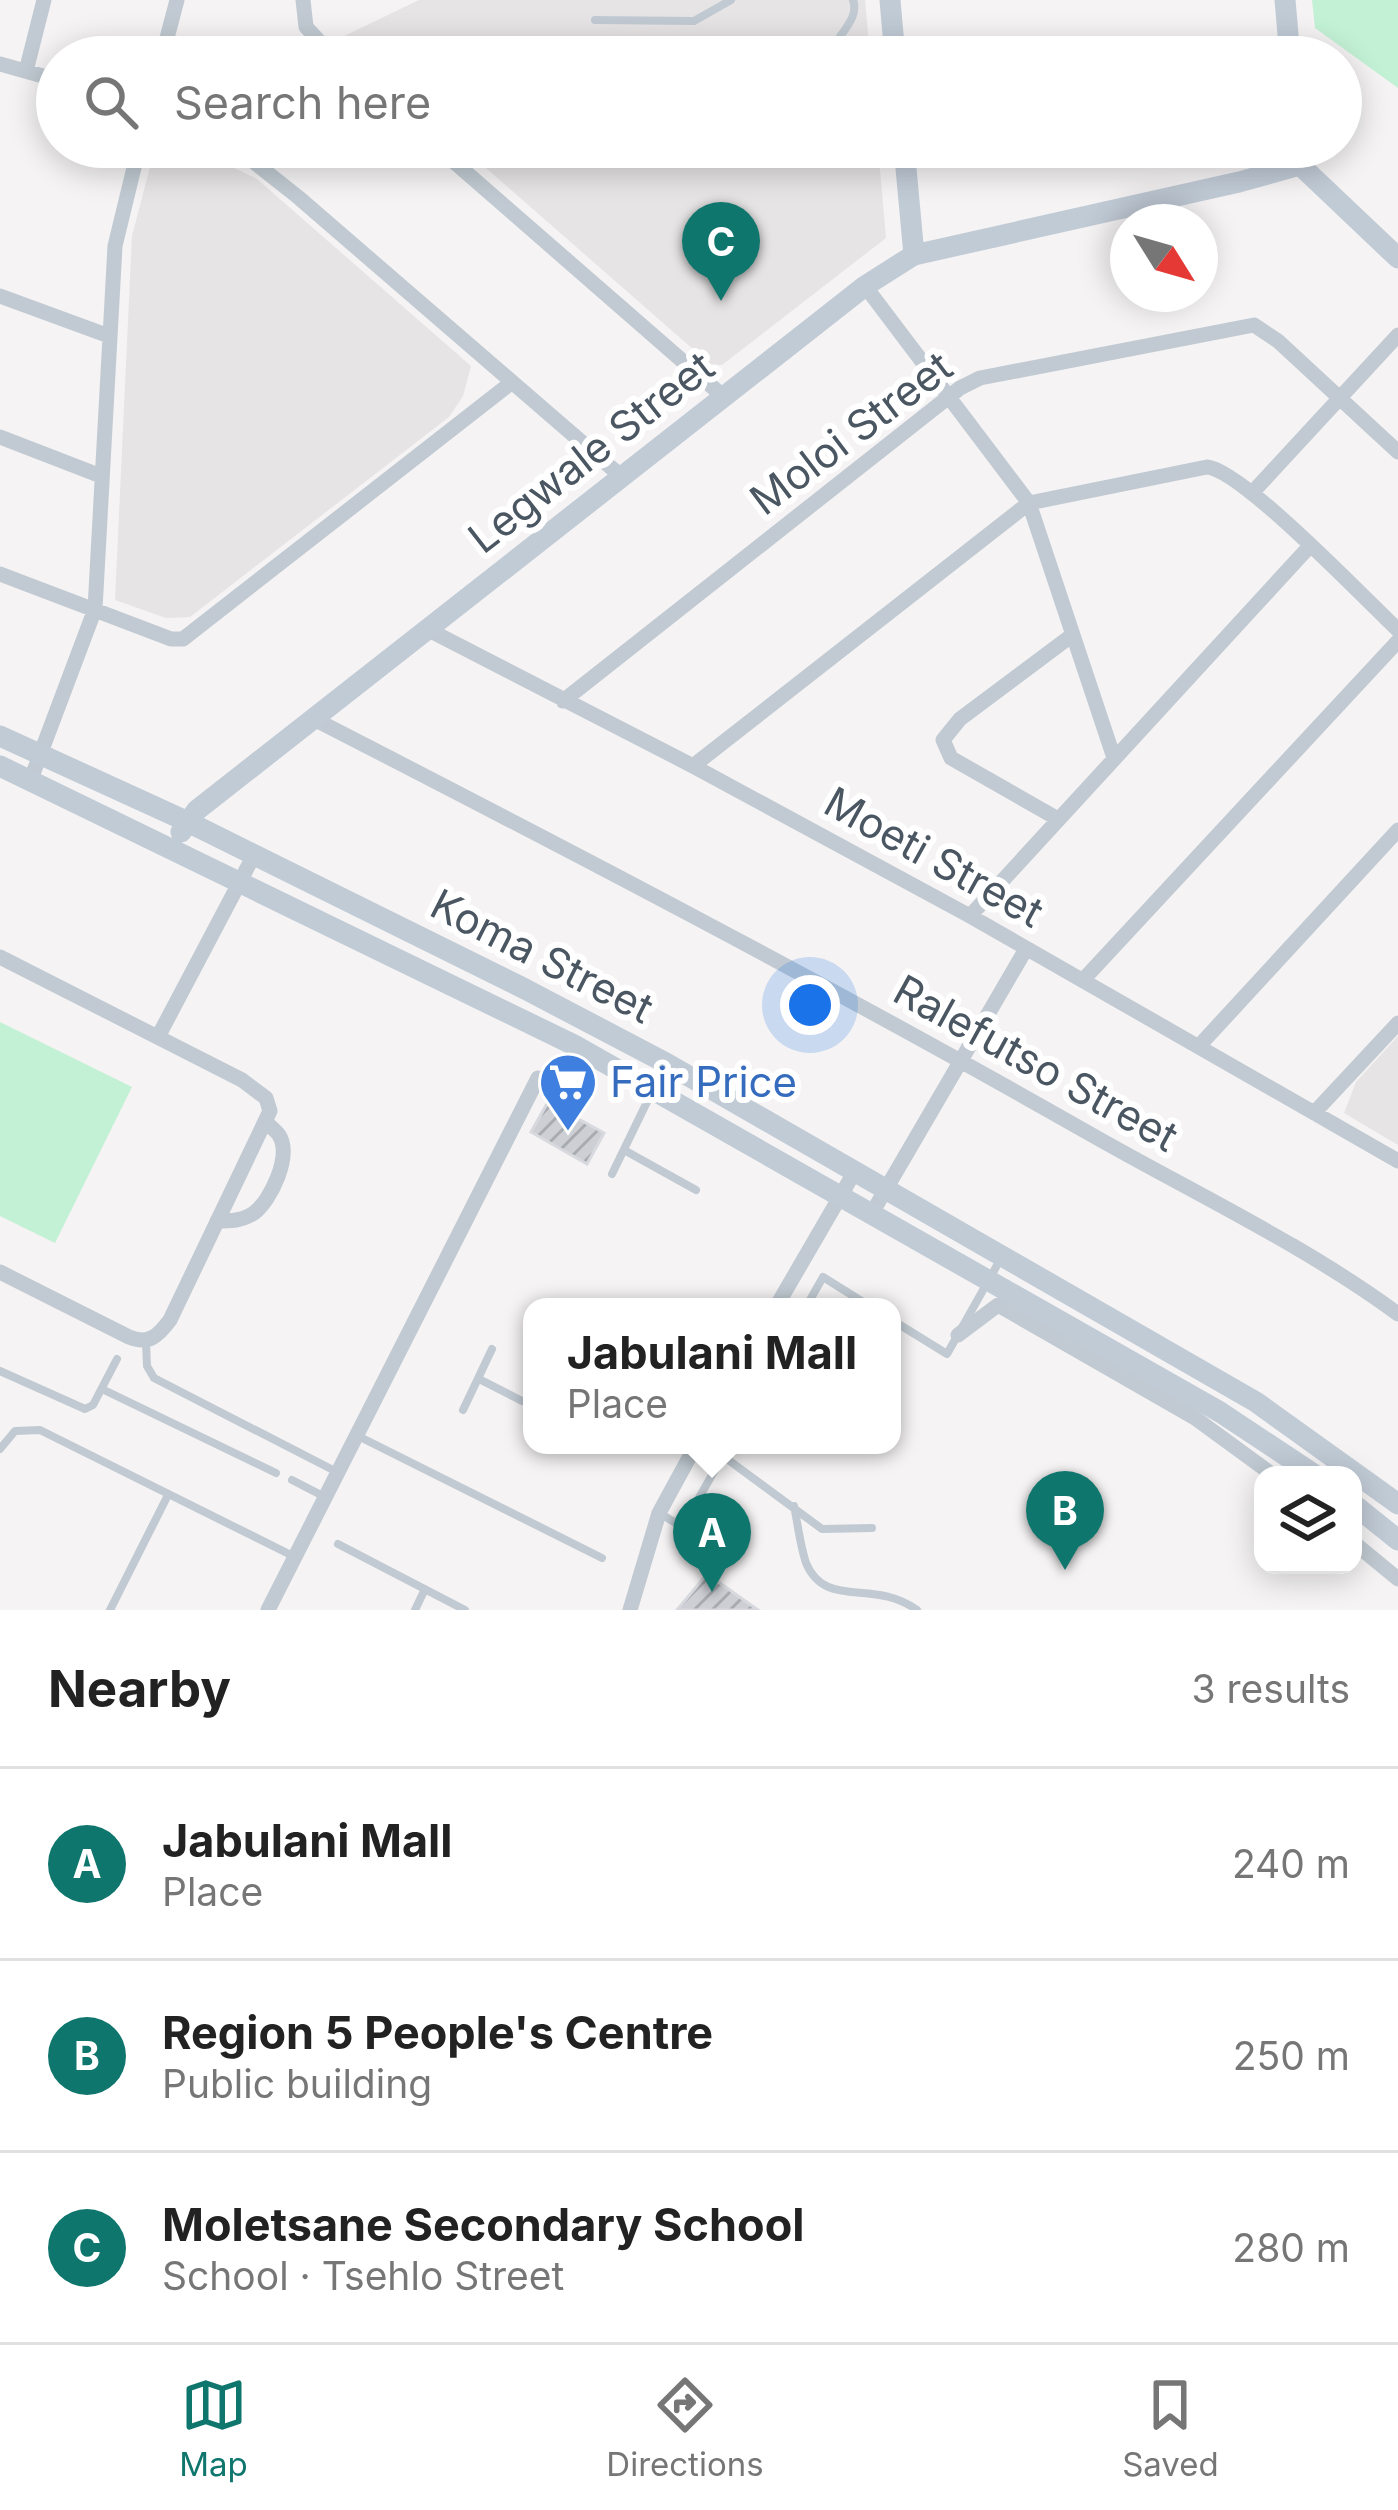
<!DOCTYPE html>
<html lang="en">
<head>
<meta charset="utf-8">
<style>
  :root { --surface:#fff; --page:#f6f6f6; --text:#222; --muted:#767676; --line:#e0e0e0; --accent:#0f766e }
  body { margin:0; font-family:Inter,sans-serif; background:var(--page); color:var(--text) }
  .controls { position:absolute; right:36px; bottom:36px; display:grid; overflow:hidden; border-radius:24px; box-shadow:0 6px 30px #0003 }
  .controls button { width:108px; height:108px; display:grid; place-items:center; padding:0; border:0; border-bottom:3px solid var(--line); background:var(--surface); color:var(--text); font:60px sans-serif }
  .compass { position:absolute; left:1110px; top:204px; width:108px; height:108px; border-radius:50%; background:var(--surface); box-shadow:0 6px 30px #0003; rotate:127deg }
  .you { position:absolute; left:810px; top:1005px; width:42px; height:42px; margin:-30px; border:9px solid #fff; border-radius:50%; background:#1a73e8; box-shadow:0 0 0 18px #1a73e833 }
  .badge { display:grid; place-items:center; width:78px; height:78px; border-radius:50%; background:var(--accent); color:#fff; font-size:39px; font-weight:700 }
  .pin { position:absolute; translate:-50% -99px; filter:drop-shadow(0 3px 6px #0008) }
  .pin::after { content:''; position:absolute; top:63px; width:42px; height:36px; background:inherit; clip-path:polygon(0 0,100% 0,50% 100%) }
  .popup { position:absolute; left:523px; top:1298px; width:378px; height:156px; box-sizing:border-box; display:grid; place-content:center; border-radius:24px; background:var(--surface); filter:drop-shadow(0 3px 9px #0005); font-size:39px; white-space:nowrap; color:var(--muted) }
  .popup b { font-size:45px; color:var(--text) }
  .popup::after { content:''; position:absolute; left:50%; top:100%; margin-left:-24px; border:24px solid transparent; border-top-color:var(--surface) }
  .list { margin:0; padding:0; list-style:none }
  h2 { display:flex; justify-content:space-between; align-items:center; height:156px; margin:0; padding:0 48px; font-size:51px }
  h2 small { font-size:39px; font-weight:400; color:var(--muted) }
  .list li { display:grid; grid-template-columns:78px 1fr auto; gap:36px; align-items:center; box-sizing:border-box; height:192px; padding:0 48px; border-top:3px solid var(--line) }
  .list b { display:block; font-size:45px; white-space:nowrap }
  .list p { margin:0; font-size:39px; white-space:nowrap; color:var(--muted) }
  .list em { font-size:39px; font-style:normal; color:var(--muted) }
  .icon { flex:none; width:66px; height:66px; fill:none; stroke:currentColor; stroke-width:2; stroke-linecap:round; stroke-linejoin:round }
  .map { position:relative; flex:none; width:1398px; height:1610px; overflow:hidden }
  .search { position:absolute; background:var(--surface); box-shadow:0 6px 30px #0003; left:36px; right:36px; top:36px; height:132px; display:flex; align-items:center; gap:30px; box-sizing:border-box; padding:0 42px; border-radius:66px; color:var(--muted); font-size:45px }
  .sheet { height:732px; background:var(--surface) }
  nav { display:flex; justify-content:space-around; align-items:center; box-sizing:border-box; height:168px; border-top:3px solid var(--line); background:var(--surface); font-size:33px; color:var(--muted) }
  nav a { display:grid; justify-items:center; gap:6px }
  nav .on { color:var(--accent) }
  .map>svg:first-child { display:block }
  .education { fill:#e6e4e5 }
  .pitch { fill:#c3f1d5 }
  .building { fill:url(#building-hatch); stroke:#d7d9de; stroke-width:3 }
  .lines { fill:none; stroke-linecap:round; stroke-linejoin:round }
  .lane { stroke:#c1cad2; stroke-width:8 }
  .street { stroke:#c1cad2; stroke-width:15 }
  .secondary { stroke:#c1cbd6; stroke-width:21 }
  .labels { text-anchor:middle; stroke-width:12; stroke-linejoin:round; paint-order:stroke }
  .street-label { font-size:42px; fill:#4a5661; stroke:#fff }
  .shop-label { font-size:42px; fill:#366cbe; stroke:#fff; text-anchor:start }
</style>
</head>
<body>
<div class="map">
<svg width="1398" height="1610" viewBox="0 0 1398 1610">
  <defs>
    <pattern id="building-hatch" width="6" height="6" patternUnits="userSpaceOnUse" patternTransform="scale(3)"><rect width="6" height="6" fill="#cdcfd5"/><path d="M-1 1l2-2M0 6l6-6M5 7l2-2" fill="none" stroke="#a8abb0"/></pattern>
  </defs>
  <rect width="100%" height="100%" fill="#f5f3f3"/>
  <path class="education" d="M419 0H865L870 57H359L338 39Z
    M191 147 257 179 471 366 463 396 449 417 190 617 166 618 115 600 132 236 155 148Z
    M462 147H878L886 238 722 365 710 364Z
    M1398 1036V1145L1344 1113 1356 1082Z"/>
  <path class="pitch" d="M1312 0H1398V88L1315 28Z
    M0 1022 132 1087 55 1243 0 1216Z"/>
  <path class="building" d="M548 1102 604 1133 587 1164 531 1132Z
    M707 1574 758 1610H677Z"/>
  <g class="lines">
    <path class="lane" d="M595 20 694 21 731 0
      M831 52C838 34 860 19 853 0
      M624 1150 696 1190
      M612 1174 664 1067
      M806 1307 823 1277 871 1307
      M892 1320 947 1354 1000 1260
      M146 1342 147 1366 154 1378 337 1472
      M0 1371 85 1409 93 1405 117 1359
      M479 1379 522 1401
      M102 1389 276 1473
      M463 1410 492 1349
      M358 1436 602 1558
      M729 1445 723 1456 822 1529 872 1528
      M0 1449 15 1431 40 1430 295 1557
      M292 1480 325 1497
      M794 1506C798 1525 800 1545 806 1563 826 1610 873 1578 917 1610
      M661 1514 682 1527 723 1456
      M338 1544 465 1610
      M110 1610 168 1495
      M415 1610 425 1589"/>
    <path class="street" d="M303 0 306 27 334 57
      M162 57 177 0
      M0 64 57 80
      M26 71 44 0
      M235 147 298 197 622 477
      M437 147 725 398
      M865 286 1029 503 1114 758
      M0 296 109 336
      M0 437 101 476
      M1252 493 1398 335
      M0 574 171 639H183L511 383
      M427 629 693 766 970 916 1398 1161
      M563 701 960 388 980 378 1254 325 1278 341 1398 452
      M314 719C575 853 836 989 1092 1135 1192 1192 1306 1246 1398 1314
      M693 766 1029 503 1207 467C1242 470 1365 599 1398 630
      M31 779 95 609 115 246 139 147
      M1058 819 951 758 943 740 960 719 1071 636
      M970 916 1309 547
      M0 957 242 1080 266 1098 270 1111 170 1320C158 1336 149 1345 129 1337L0 1272
      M1083 980 1398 641
      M159 1035 254 855
      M1199 1046 1398 830
      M1314 1113 1398 1023
      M872 1213 1026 949
      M217 1221C230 1221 242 1221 254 1213 271 1200 292 1156 279 1135 278 1133 268 1124 265 1122
      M776 1307 855 1171
      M958 1335 998 1305 1195 1418 1273 1475
      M1353 1542 1398 1579
      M268 1610 538 1078
      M630 1610 659 1513 696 1445"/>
    <path class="secondary" d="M890 0 895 57
      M1285 0 1290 57
      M904 147 914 255
      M1300 165 1398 258
      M0 736 186 821 525 989 666 1063 1256 1402 1398 1504
      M0 766 574 1045 1220 1412 1315 1475
      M181 832 197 810 865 286 914 255 1239 182 1300 165
      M1353 1504 1398 1540"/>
  </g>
  <defs>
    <symbol id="supermarket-pin" viewBox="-11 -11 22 30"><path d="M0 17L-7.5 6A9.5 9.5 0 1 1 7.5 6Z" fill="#3f7fe0" stroke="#fff"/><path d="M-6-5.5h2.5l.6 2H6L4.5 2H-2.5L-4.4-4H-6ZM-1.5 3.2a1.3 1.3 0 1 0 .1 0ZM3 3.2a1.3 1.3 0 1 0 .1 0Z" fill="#fff"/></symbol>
  </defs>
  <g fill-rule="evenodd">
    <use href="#supermarket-pin" x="535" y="1049" width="66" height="90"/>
  </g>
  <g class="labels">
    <g class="street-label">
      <text transform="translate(851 433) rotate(-37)" y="15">Moloi Street</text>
      <text transform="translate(591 452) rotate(-38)" y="15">Legwale Street</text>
      <text transform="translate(934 857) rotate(29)" y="15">Moeti Street</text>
      <text transform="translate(542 956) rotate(27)" y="15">Koma Street</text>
      <text transform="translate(1036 1063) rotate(29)" y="15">Ralefutso Street</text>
    </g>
    <g class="shop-label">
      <text x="610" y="1097">Fair Price</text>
    </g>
  </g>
</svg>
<div class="controls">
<button><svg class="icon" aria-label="layers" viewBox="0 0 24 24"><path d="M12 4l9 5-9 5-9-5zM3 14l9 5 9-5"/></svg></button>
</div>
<svg class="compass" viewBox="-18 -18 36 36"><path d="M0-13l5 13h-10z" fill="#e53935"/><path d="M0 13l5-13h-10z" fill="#767676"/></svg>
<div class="you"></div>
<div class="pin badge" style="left:712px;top:1592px">A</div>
<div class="popup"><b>Jabulani Mall</b>Place</div>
<div class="pin badge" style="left:1065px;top:1570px">B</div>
<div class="pin badge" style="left:721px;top:301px">C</div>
<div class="search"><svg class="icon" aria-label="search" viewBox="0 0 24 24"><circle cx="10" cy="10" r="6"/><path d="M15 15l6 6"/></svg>Search here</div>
</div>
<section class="sheet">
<h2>Nearby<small>3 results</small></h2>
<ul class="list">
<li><span class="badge">A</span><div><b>Jabulani Mall</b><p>Place</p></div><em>240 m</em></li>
<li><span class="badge">B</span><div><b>Region 5 People's Centre</b><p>Public building</p></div><em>250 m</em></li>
<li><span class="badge">C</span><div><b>Moletsane Secondary School</b><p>School · Tsehlo Street</p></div><em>280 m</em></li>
</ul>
</section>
<nav>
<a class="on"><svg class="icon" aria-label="map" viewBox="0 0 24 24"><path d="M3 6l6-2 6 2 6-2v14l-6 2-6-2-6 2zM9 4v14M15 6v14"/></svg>Map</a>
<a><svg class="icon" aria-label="directions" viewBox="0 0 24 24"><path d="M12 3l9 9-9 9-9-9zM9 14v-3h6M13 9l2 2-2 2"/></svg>Directions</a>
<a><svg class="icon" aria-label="saved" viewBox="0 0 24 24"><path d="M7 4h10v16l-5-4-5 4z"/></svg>Saved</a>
</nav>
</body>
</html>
